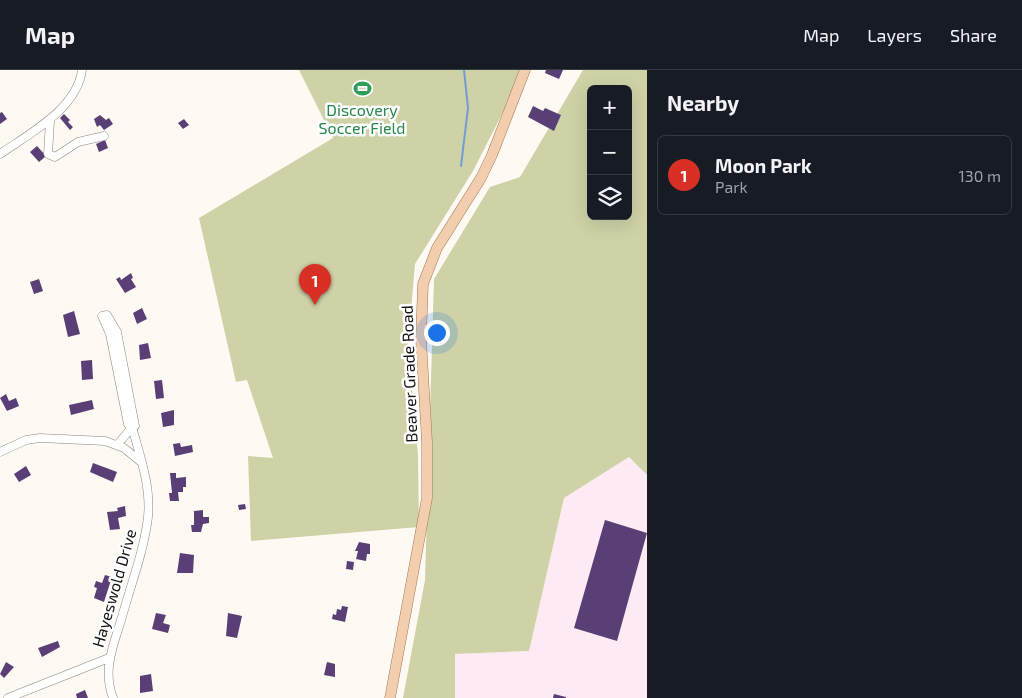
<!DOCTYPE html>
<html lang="en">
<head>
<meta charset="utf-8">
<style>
  :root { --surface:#171b24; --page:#242831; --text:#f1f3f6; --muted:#9ea1a6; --line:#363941; --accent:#d93025 }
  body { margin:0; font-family:"Exo 2",sans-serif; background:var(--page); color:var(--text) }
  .controls { position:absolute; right:15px; top:15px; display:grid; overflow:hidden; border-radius:8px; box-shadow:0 5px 20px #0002 }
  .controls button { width:45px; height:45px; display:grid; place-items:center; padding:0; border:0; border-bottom:1px solid var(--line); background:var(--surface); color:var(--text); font:25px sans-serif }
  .you { position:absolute; left:436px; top:262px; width:18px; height:18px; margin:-12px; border:4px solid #fff; border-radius:50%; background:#1a73e8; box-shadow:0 0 0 8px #1a73e833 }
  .badge { display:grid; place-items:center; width:32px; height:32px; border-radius:50%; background:var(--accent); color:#fff; font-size:16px; font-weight:700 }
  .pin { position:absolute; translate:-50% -41px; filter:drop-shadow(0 1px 2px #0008) }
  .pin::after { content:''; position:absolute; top:26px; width:18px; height:15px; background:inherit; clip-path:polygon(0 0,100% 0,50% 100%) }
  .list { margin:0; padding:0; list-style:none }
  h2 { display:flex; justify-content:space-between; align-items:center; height:65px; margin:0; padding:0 20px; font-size:21px }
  h2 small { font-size:16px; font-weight:400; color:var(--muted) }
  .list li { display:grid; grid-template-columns:32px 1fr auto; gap:15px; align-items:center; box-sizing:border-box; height:80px; margin:0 10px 10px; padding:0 10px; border:1px solid var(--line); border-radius:8px }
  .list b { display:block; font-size:19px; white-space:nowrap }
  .list p { margin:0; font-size:16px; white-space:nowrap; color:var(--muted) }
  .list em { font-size:16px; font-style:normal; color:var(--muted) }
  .icon { flex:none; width:28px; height:28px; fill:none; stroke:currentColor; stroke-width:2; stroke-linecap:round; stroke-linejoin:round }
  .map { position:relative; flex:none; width:647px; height:628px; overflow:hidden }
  header { display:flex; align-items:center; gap:30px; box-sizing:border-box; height:70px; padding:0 25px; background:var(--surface); border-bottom:1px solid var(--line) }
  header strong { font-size:24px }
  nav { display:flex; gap:28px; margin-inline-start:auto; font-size:18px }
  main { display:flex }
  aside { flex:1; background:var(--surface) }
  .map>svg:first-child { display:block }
  .commercial { fill:#feeaf3 }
  .green { fill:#ced2a6; fill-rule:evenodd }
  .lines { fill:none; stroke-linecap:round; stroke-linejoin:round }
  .stream { stroke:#739cd4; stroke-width:2 }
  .building { fill:#5a3f77 }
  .minor-casing { stroke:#88847e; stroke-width:9 }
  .major-casing { stroke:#9f7755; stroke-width:11 }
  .minor { stroke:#fff; stroke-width:8 }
  .major { stroke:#f2ceaf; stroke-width:10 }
  .labels { text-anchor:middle; stroke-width:5; stroke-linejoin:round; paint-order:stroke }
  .leisure-label { font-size:16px; fill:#27864d; stroke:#fff }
  .street-label { font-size:16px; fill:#151311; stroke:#fff }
</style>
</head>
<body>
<header>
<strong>Map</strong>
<nav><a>Map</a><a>Layers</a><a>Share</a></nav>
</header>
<main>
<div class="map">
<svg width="647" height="628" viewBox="0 0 647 628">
  <rect width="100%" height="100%" fill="#fefaf3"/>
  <path class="commercial" d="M629 387 647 405V628H455V584L529 581 564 428Z"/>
  <path class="green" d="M299 0H521L505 38 473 101 415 194 408 275 418 385 419 457 251 471 248 386 273 388 247 310 236 312 199 148 333 68Z
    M583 0H647V405L629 387 564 428 529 581 455 584V628H403L425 510 434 209 490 117 520 107ZM591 19H628V146H591Z"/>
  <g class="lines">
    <path class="stream" d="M461 96 468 38 464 0"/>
  </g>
  <path class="building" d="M546 0H563L559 9 545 3Z
    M533 36 543 41 545 38 561 45 554 61 528 47Z
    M2 42 7 49 0 54V43Z
    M64 44 70 50 68 52 73 57 70 60 60 48Z
    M100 45 106 50 109 48 113 54 104 60 100 55 97 57 94 49Z
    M184 49 189 55 183 59 178 53Z
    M105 70 108 78 99 82 96 74Z
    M37 76 46 86 39 92 30 82Z
    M131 203 133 208 131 209 136 217 125 223 116 209 120 207 121 210Z
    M39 209 43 221 34 224 30 212Z
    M142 238 147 249 137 254 133 243Z
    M74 241 80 264 68 267 63 245Z
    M148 273 151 288 140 290 139 275Z
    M92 290 93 309 82 310 81 291Z
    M162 310 164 328 156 329 154 311Z
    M6 324 9 331 16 328 19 336 7 341 0 328Z
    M92 330 94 339 71 345 69 335Z
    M174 340V355L163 357 161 343Z
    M180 373 181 377 192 375 193 382 175 386 173 374Z
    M93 393 117 402 113 412 90 402Z
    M26 396 31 405 19 412 14 404Z
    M170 403H176V408L186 407V417H183V422H178L179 431H170L169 423H172Z
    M245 434 246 439 239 440 238 435Z
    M125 436 126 446 118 448 120 459 110 460 107 442 118 441 117 438Z
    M203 440V447H209V453L203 454 201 462H192L191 455H194V441Z
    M605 450 647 463 617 571 574 558Z
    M359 472 370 474V484H367L366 491 356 489 358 481H355Z
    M180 483 194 485 193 503H177Z
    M347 491 354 492 353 500 346 499Z
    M105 505 112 507 104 532 94 528 97 518 94 517 96 511 102 513Z
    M342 536 348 537 345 552 332 549 333 544 336 545 337 539 341 540Z
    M156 543 166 545 163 553 170 555 168 563 152 559Z
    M228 543 242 546 237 568 226 566Z
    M58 571 60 577 42 587 38 578Z
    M6 592 14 597 4 608 0 604Z
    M327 592 335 594V607L324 605Z
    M151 604 153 621 140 623V606Z
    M85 620 88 628H77L76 624Z
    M554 624 566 627V628H553Z"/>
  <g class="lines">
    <defs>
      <path id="minor" d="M50 51 48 84 55 87 78 72 104 66
        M0 84C29 64 77 39 82 0
        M0 382 26 370 40 368 105 371 124 378 141 392
        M8 628 109 588
        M113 628C102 599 114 574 122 547 131 514 144 481 148 447 151 416 140 386 132 357L128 354 110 264 102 246 107 245 117 262 135 356 132 357 118 374"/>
      <path id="major" d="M390 628 427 428V372L421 269 423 214 437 178 481 108 492 85 525 0"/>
    </defs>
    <use href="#minor" class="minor-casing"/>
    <use href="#major" class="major-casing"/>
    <use href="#minor" class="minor"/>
    <use href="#major" class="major"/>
  </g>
  <defs>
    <symbol id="stadium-bare" viewBox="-9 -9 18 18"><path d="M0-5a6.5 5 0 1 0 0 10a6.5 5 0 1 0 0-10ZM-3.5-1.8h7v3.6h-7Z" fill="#2e9e5b" stroke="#fff" stroke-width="2.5" paint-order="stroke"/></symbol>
  </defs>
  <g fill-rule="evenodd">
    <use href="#stadium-bare" x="350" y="6" width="25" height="25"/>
  </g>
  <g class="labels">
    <g class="leisure-label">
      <text x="362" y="46">Discovery<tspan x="362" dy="18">Soccer Field</tspan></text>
    </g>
    <g class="street-label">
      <text transform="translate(409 304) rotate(-92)" y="6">Beaver Grade Road</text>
      <text transform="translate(114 518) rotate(-74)" y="6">Hayeswold Drive</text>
    </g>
  </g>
</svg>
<div class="controls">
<button>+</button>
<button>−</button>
<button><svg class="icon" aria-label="layers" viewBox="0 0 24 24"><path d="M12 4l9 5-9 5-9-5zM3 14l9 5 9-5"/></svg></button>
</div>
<div class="you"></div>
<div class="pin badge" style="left:315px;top:235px">1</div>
</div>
<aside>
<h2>Nearby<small></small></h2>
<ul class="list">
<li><span class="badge">1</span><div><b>Moon Park</b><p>Park</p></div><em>130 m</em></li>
</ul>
</aside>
</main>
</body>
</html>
